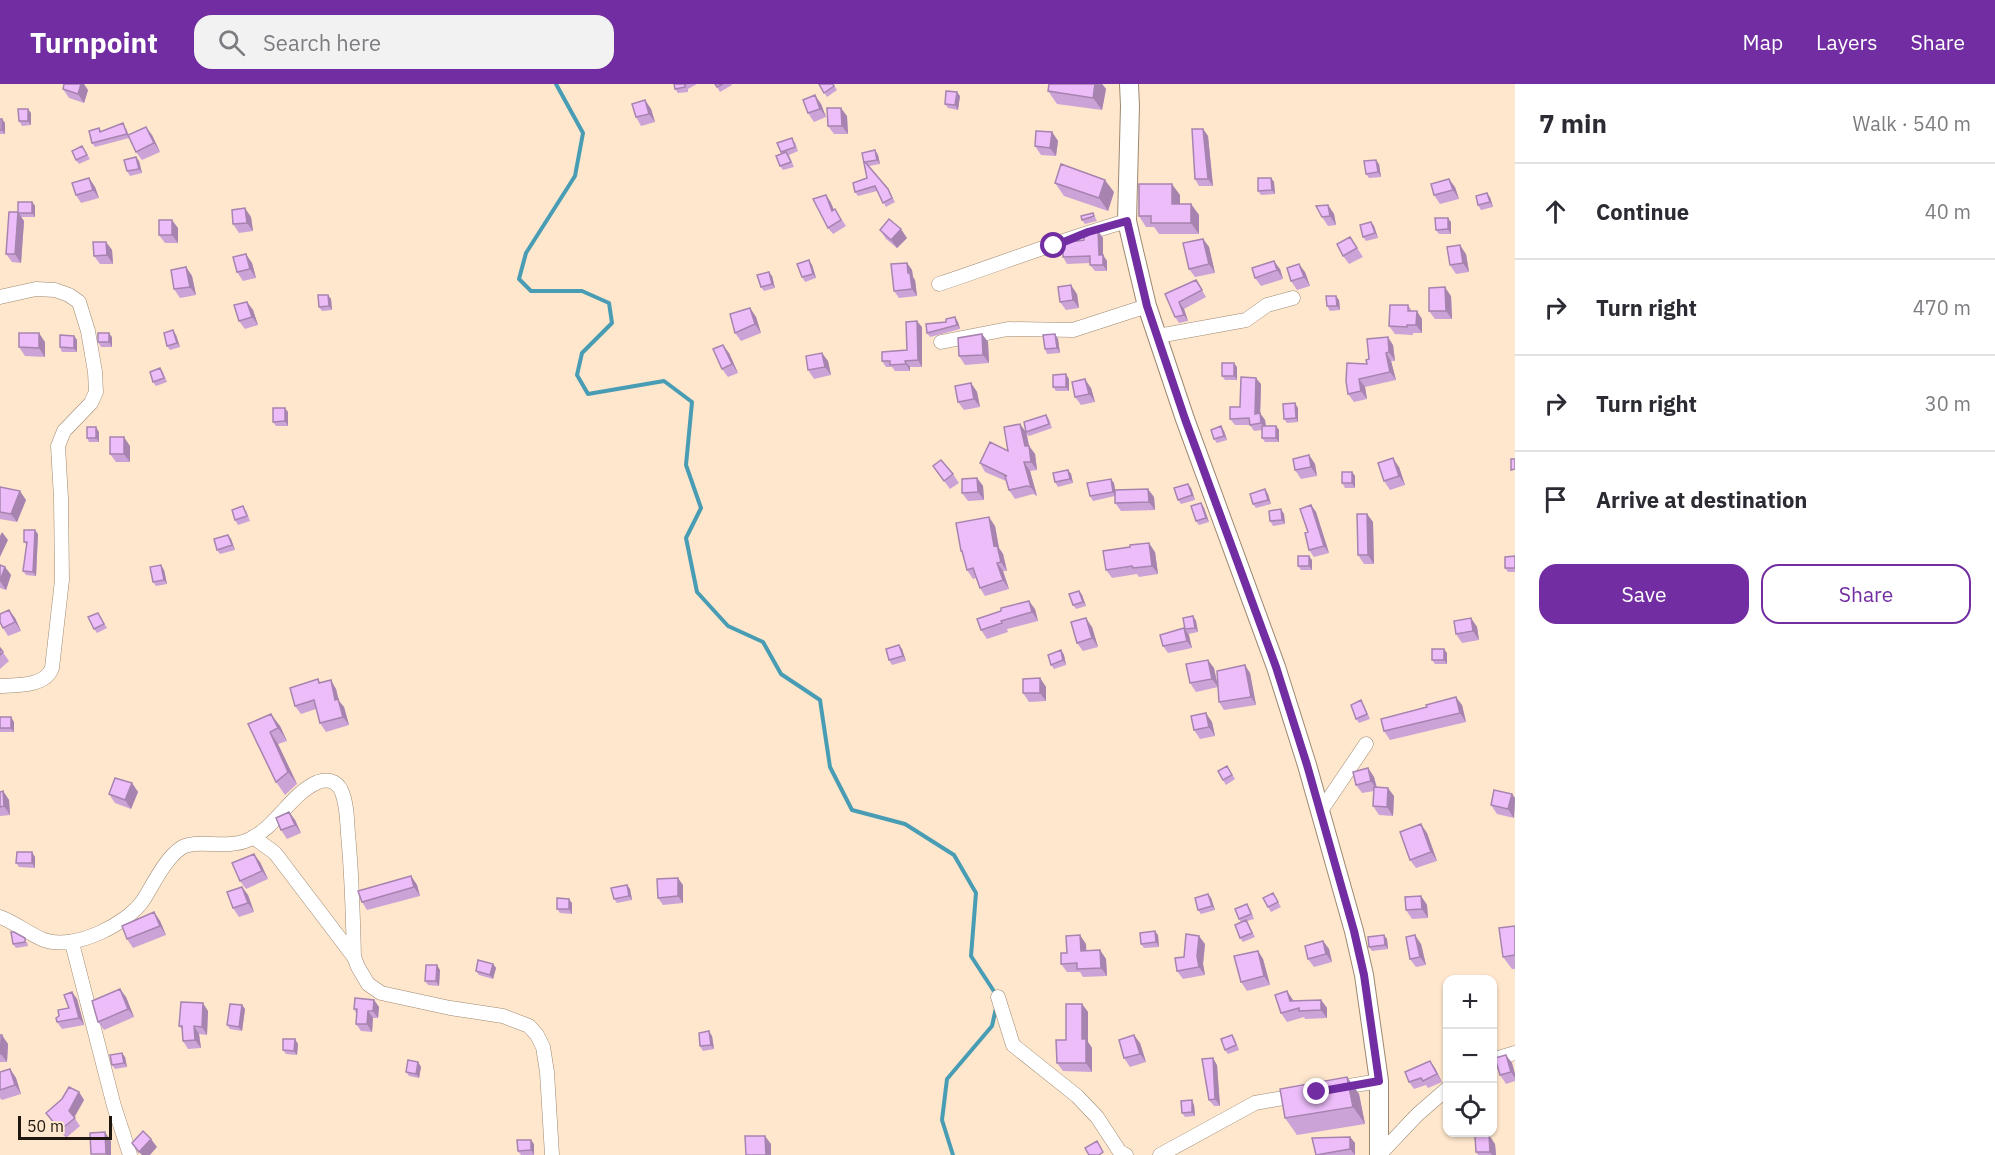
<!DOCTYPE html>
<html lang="en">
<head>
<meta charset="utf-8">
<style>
  :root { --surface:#fff; --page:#f2f2f3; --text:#2b2b33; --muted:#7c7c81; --line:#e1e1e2; --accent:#712da1 }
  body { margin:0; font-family:"IBM Plex Sans",sans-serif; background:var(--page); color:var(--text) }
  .controls { position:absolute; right:18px; bottom:18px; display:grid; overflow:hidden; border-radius:12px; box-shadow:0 2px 4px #0004 }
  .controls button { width:54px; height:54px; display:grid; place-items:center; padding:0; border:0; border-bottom:2px solid var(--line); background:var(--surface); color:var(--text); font:30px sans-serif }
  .scale { position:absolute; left:18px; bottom:15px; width:94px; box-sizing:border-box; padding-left:6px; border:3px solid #1f170e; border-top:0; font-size:16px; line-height:21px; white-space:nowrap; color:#1f170e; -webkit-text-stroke:4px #fee7cd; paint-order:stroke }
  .stop { position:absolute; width:18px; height:18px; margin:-14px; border:4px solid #712da1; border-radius:50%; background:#fff }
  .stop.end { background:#712da1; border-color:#fff; box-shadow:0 2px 6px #0008 }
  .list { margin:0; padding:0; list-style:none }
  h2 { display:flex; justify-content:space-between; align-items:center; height:78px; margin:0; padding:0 24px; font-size:26px }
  h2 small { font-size:20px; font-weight:400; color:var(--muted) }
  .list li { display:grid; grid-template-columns:39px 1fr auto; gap:18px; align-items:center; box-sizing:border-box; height:96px; padding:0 24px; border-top:2px solid var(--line) }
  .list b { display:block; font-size:22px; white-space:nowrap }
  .list em { font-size:20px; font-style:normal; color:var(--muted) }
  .actions { display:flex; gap:12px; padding:18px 24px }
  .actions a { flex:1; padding:14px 0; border:2px solid var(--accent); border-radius:18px; text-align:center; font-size:21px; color:var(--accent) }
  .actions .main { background:var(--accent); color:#fff }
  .icon { flex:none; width:33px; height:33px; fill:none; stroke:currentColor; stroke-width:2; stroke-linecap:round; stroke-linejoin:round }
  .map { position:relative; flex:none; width:1515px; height:1071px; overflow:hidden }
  header { display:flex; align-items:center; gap:36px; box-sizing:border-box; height:84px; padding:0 30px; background:var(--accent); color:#fff }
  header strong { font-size:28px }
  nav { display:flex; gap:33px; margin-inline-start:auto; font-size:21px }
  .search { width:420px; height:54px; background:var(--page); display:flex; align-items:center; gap:15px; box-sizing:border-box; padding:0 21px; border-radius:18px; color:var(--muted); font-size:22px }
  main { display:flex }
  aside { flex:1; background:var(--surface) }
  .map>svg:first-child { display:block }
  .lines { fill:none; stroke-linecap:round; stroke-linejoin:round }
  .stream { stroke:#489db5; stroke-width:4 }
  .street-casing { stroke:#9d8871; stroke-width:15 }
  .secondary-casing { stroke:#9d8871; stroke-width:20 }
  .street { stroke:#fff; stroke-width:14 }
  .secondary { stroke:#fff; stroke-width:18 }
  .wall { fill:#cca3d7 }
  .shaded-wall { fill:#a684af }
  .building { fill:#edbdfa; stroke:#a684af; stroke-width:1.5 }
  .route { stroke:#712da1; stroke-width:8 }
</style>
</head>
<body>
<header>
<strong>Turnpoint</strong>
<div class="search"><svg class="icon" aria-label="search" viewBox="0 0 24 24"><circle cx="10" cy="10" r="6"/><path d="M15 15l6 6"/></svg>Search here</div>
<nav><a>Map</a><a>Layers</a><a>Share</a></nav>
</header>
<main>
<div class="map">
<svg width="1515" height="1071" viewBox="0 0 1515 1071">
  <rect width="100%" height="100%" fill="#fee7cd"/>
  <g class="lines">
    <path class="stream" d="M556 0 583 49 575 92 526 169 519 195 531 207H582L609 219 612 239 582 269 577 291 588 310 664 297 692 318 686 381 701 424 686 454 697 508 728 542 763 558 781 590 820 616 830 683 852 726 905 740 954 771 976 809 971 872 997 912
      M953 1071 942 1036 947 995 992 942 996 924"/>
    <defs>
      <path id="street" d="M939 200C1002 179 1064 155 1127 137
        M0 213 36 205 55 206 69 211 79 218 88 247 95 288 96 308 91 319 64 347 58 362 61 414 62 496 52 584C45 603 16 601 0 602
        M1158 252 1246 236 1267 221 1293 214
        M941 258 1008 245 1073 246 1147 222
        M1320 728 1366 660
        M253 753 275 769 354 873
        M0 833C16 839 29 850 44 856 74 867 128 840 144 815 154 799 165 775 181 764 196 754 226 766 248 756 276 744 290 710 318 698 327 695 336 696 341 706 347 719 347 736 348 750 352 791 353 832 354 873L358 883 368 900 381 909 450 924 503 932 529 942 537 951 543 963 547 988 552 1071
        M72 859 114 1022 130 1071
        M998 913 1013 961 1077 1012 1097 1033 1120 1068 1126 1071
        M1492 976 1515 969
        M1337 1004 1379 997
        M1160 1071 1255 1019 1300 1011
        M1379 1071 1418 1030 1448 1004"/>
      <path id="secondary" d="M1129 0 1130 22 1127 137 1132 159 1147 222 1185 335 1276 583 1307 681 1354 847 1364 891 1379 997V1071"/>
    </defs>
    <use href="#street" class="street-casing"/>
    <use href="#secondary" class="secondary-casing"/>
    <use href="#street" class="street"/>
    <use href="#secondary" class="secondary"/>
  </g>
  <path class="wall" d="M674 0H697L688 5V8L678 9 675 5Z
    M715 0H731L732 1 720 8Z
    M819 0H833L837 6 827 13Z
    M1049 0H1102L1106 5 1102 26 1057 20 1048 7Z
    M63 5 88 6 84 19 69 14Z
    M960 12 958 26 948 24 945 20Z
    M645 16 651 25 655 38 641 42 636 33Z
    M821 20 826 33 814 38 808 29Z
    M31 29V41L22 42 19 37Z
    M847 32 848 50H834L828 42Z
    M0 35 5 39V50H0Z
    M99 44 102 48 126 44 129 51H152L160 68 142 76 136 68 129 54 95 63 92 59Z
    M1203 45 1208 52 1213 102H1199L1195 95Z
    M1052 48 1058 57 1056 72 1041 71 1035 62Z
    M795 58 798 67 789 71 794 83 783 86 780 82 782 69 777 59Z
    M82 62 90 75 79 80 76 76Z
    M875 66 878 71 880 80 869 82 888 105 895 118 886 123 877 107 858 112 855 108 867 94 862 69Z
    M139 77 142 89 130 92 127 87Z
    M1379 80 1381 93 1369 94 1366 90Z
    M89 94 95 103 99 114 81 119 76 111Z
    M1271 94 1274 98 1275 110 1261 111 1258 107Z
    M1055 99 1114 108 1108 127 1064 112Z
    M1455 103 1459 115 1440 120 1434 111Z
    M1180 111V120H1191L1199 131V150H1159L1154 143H1146L1139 132Z
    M1490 113 1493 123 1481 126 1478 121Z
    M830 117 834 126 835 125 846 142 833 150 828 144Z
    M32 118 35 122V133H21L24 137 21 179 12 178 6 170 18 128Z
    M1328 121 1334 130 1336 141 1328 142 1322 133Z
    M1093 129 1097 137 1085 140 1082 136Z
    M251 133 253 147 239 149 233 140Z
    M1371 138 1374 142 1378 154 1366 157 1363 153Z
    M1451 138V150H1439L1436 146Z
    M178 144V159H165L159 151Z
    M880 146 907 154 897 164 886 155Z
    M1098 147 1103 154V171L1107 177V187H1095L1090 181V179L1067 180 1063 173 1084 156Z
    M1350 153 1363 173 1349 180 1343 172Z
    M1203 155 1209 163 1215 189 1195 193 1189 185Z
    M106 158 112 166 113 180H100L94 172Z
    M1466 170 1469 188 1456 190 1450 181Z
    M809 176 812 181 816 194 805 198 802 193Z
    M252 179 256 194 243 197 237 188Z
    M907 179 912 186 913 193 915 196 917 212 899 214 894 207Z
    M186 183 192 192 196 211 180 214 174 205Z
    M1280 185 1283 195 1261 202 1255 194Z
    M1305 188 1310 202 1297 206 1291 197Z
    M772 192 775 204 764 207 761 203Z
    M1196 196 1206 213 1184 225 1188 237 1179 239 1175 233 1165 210Z
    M1077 210 1079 224 1066 226 1060 218Z
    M328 211 331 215 332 226 322 227 319 223Z
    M1451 212 1452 235H1435L1429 227Z
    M1339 216 1340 226 1330 227 1327 222Z
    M247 218 253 226 258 241 245 245 239 237Z
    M1408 221 1412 227 1422 235V249H1413V251L1395 250 1389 242Z
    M750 224 756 233 761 249 741 257 735 249Z
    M946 238H958L960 245 930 253 927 249Z
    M922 243V283H910V287H895L892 283H886L882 277 907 266Z
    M982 250 988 258 989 279 965 281 959 272Z
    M1055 250 1058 255 1060 269 1047 270 1045 265Z
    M176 251 180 263 170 266 167 262Z
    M74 252 77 256V268H62L60 263Z
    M112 253V263H101L98 258Z
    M45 258V273L25 272 19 263Z
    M1393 261 1395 277H1391L1396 296 1365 303 1367 315 1354 318 1348 310 1367 280 1369 275Z
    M729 269 738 289 728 293 722 285Z
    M828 277 831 291 814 295 808 286Z
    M1237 283V296H1225L1222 292Z
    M160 284 163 288 167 298 156 302 153 298Z
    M1069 295V307H1056L1053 303Z
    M971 299 977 308 980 323 964 326 958 318Z
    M1261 300 1260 329 1265 336 1266 342H1276L1279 346V358H1265L1262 354V346L1254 347 1250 341H1235L1230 335Z
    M1091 304 1095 318 1081 321 1075 313Z
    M1298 324V338L1287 339 1284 335Z
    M288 328V342H276L273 338Z
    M1046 331 1049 335 1052 344 1029 352 1027 350 1029 362 1035 370 1037 386 1030 387 1037 412 1033 410 1015 415 1009 406 1006 397 985 388 980 379 1008 367 1025 347Z
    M1224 347 1227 356 1217 359 1214 355Z
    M99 348V358H89L87 354Z
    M130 362V378H116L110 370Z
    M1309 371 1315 380 1317 392 1301 395 1295 386Z
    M933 382 953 390 959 399 950 405Z
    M1399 383 1405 401 1390 406 1384 397Z
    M1068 386 1071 390 1073 399 1058 403 1055 398Z
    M1352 388 1355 392V404H1345L1342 399Z
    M977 394 983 402 984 416 968 417 962 409Z
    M1114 399 1115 406 1154 413 1155 426 1121 427 1115 419V412L1093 417 1090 412Z
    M0 403 26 416 17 438 0 435Z
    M1191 404 1195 416 1181 420 1178 416Z
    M1265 405 1268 410 1271 420 1256 424 1253 420Z
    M1201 419 1204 424 1209 438 1199 441 1196 437Z
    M1311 421 1316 428 1329 469 1314 473 1309 466 1308 448Z
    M246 426 250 437 238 441 235 436Z
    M1284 430 1285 440 1273 442 1270 437Z
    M1367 430 1373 438 1374 480H1364L1358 471Z
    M995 442 999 464 1003 470 1007 487H1003L1009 505 985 512 980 504 976 494 973 495 967 486 963 471 961 467Z
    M38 450 36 492 26 491 23 487 27 461 24 458Z
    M228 451 231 455 235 466 220 470 217 466Z
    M1155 468 1158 490 1139 493 1137 490 1112 494 1106 486Z
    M1515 472V488H1508L1505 484Z
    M1312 476V486H1301L1298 482Z
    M0 481 5 483 11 491 6 506 0 504Z
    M164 486 167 500 156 502 153 498Z
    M1079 507 1082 511 1086 522 1076 525 1073 521Z
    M1035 525 1038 537 1007 545 1008 548 987 555 981 546 977 535Z
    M9 526 15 534 21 547 8 552 3 544Z
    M98 529 107 544 97 549 94 545Z
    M1193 532 1196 537 1198 548 1188 550 1192 564 1168 569 1163 562 1185 544Z
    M1471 534 1477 543 1479 556 1462 559 1456 550Z
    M1092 543 1098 563 1083 567 1077 559Z
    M0 564 9 577 0 585Z
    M902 565 906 577 892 581 889 576Z
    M1061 566 1064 571 1066 581 1054 585 1051 581Z
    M1447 569V580H1435L1432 576Z
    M1214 584 1218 603 1196 608 1190 599Z
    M1250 589 1256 621 1224 626 1219 618Z
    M1040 594 1046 603V617L1029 618 1023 609Z
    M318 595 320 599 336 605 339 617 344 623 349 641 326 648 320 639 316 625 301 630 295 622Z
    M1364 621 1370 635 1359 639 1356 635Z
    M1462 621 1466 638 1390 656 1384 647Z
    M0 633 14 638V648H0Z
    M1212 638 1215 652 1200 655 1194 646Z
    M248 640 280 642 287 657 278 660 297 700 285 711 276 698Z
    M1227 682 1235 695 1226 701 1223 696Z
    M1368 684 1374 693 1377 703 1394 712 1393 732 1379 731 1373 722 1374 707 1362 709 1356 701Z
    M132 699 138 708 131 725 115 719 109 710Z
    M3 707 9 716 10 731 0 732V708Z
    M1512 710 1515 714 1514 734 1497 730 1491 721Z
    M289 728 295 736 301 749 287 755 281 746Z
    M1427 749 1437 777 1416 784 1410 776Z
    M35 773V784L19 783 16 779Z
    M260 778 268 795 246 805 240 797Z
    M411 792 417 801 420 812 367 826 362 818Z
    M627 801 630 805 632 816 617 819 614 815Z
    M683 801V819L663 821 658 814Z
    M242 803 248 811 254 828 239 833 233 824Z
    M1273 809 1281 823 1271 828 1268 823Z
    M1208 810 1211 814 1215 826 1201 830 1198 826Z
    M1421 812 1427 821 1428 834 1412 835 1406 826Z
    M572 819V830L560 829 557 825Z
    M1250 824 1254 835 1247 837 1255 853 1243 858 1240 854 1241 838 1239 835Z
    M154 828 160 837 166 851 133 864 127 855Z
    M1515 842V885H1512L1503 873Z
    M1158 851 1159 863 1144 864 1141 860Z
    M1387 855 1388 865 1372 867 1369 863Z
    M1323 857 1329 865 1332 878 1314 883 1308 875Z
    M27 858 28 862 16 864 13 860Z
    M1086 860V867L1100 866 1106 875 1107 892 1083 893 1080 888H1067L1061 880 1067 869Z
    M1205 860 1203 880 1205 891 1183 895 1177 887 1184 873Z
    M1421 860 1426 881 1416 883 1410 875Z
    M1258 867 1263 875 1270 901 1247 907 1241 898Z
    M493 880 496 884 493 895 479 891 476 887Z
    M440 886 439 902 428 901 425 897Z
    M1287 907 1293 917 1321 916 1327 924V934L1305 935 1304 933 1287 938 1281 929Z
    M72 908 77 915 84 941 62 945 57 938 59 932 69 924Z
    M126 913 134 933 104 946 98 938Z
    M374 916 379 923 378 934H373L372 948 361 947 356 940V929L354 925Z
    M1082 920 1088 928V958L1092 964V988L1063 987 1057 979Z
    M242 921 245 925 242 947 230 945 227 941Z
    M208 927 207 951 199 950 201 964 188 965 183 957 182 945 179 942Z
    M0 951 8 960 7 978H0Z
    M1232 951 1235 955 1239 966 1228 970 1225 966Z
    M712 952 714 965 703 967 700 962Z
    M1140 959 1146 978 1130 983 1124 974Z
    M298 960 297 971 286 970 283 966Z
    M125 973 127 983 115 985 112 981Z
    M418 978 421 983 419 994 409 992 406 988Z
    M1512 979 1515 990V997L1506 1000 1500 991Z
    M1217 981 1220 1022H1214L1209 1016Z
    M1435 984 1442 998 1428 1004 1426 1001 1414 1005 1409 998Z
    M10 985 16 994 21 1010 2 1016 0 1014V988Z
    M1347 993 1359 1010 1365 1040 1297 1051 1285 1034Z
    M79 1008 84 1016 74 1033 80 1042 66 1054 46 1029Z
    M1194 1021 1195 1032 1185 1033 1182 1029Z
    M1350 1053 1355 1059V1071H1316Z
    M534 1060V1071H521L518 1067Z
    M1495 1060 1496 1071H1478L1476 1068Z"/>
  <path class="shaded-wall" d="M81 0H84L88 6 84 19 78 10Z
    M1095 0H1102L1106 5 1102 26 1093 14Z
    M957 8 960 12 958 26 955 21Z
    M815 11 821 20 826 33 820 25Z
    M645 16 651 25 655 38 649 30Z
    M841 24 847 32 848 50 842 42Z
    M28 25 31 29V41L28 37Z
    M2 35 5 39V50L2 46Z
    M146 43 152 51 160 68 154 59Z
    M1203 45 1208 52 1213 102 1208 95Z
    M1052 48 1058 57 1056 72 1050 64Z
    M875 66 878 71 880 80 877 76Z
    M136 73 139 77 142 89 139 85Z
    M1376 76 1379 80 1381 93 1378 88Z
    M89 94 95 103 99 114 93 106Z
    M1271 94 1274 98 1275 110 1272 106Z
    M1449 95 1455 103 1459 115 1453 106Z
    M1105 96 1114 108 1108 127 1099 114Z
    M1172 100 1180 111V131L1172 120Z
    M1487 109 1490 113 1493 123 1490 118Z
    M826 111 830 117 837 133 832 127Z
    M32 118 35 122V133L32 129Z
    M1191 120 1199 131V150L1191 139Z
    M1328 121 1334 130 1336 141 1330 132Z
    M245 124 251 133 253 147 247 139Z
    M18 128 24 137 21 179 15 170Z
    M1448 134 1451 138V150L1448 145Z
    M172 136 178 144V159L172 151Z
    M1371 138 1374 142 1378 154 1375 149Z
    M901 145 907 154 897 164 891 156Z
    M1098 147 1103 154V171L1107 177V187L1103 181 1099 171Z
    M1203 155 1209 163 1215 189 1209 180Z
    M106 158 112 166 113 180 107 171Z
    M1460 161 1466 170 1469 188 1463 179Z
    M246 170 252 179 256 194 250 185Z
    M809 176 812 181 816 194 813 190Z
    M1274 177 1280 185 1283 195 1277 186Z
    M907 179 912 186 913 193 915 196 917 212 912 205 908 189Z
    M1299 180 1305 188 1310 202 1304 193Z
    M186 183 192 192 196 211 190 203Z
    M769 188 772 192 775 204 772 200Z
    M1071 201 1077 210 1079 224 1073 216Z
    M1445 203 1451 212 1452 235 1446 227Z
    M328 211 331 215 332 226 329 222Z
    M1336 212 1339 216 1340 226 1337 222Z
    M247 218 253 226 258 241 252 233Z
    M1179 218 1184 225 1188 237 1184 231Z
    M750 224 756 233 761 249 755 240Z
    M1417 227 1422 235V249L1416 241Z
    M955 233 958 238 960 245 957 241Z
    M917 237 922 243V283L918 276Z
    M173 246 176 251 180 263 177 259Z
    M39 249 45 258V273L39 264Z
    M109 249 112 253V263L109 258Z
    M982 250 988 258 989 279 983 271Z
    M1055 250 1058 255 1060 269 1057 264Z
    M74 252 77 256V268L74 264Z
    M1388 253 1393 261 1395 277 1389 268Z
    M723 261 729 269 738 289 732 280Z
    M822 269 828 277 831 291 825 283Z
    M1386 269 1391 277 1396 296 1390 288Z
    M905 277 910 283V287L906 280Z
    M1234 279 1237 283V296L1234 292Z
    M1066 290 1069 295V307L1066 303Z
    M1256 294 1261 300 1260 336 1255 330Z
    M1085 295 1091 304 1095 318 1089 310Z
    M1359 295 1365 303 1367 315 1361 307Z
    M971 299 977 308 980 323 974 315Z
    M1295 319 1298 324V338L1296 334Z
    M285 324 288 328V342L285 337Z
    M1260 329 1265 336 1266 345 1261 339Z
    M1020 340 1026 348 1029 362 1035 370 1037 386 1031 378 1025 362Z
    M1221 342 1224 347 1227 356 1224 352Z
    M1276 342 1279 346V358L1276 354Z
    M96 343 99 348V358L96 354Z
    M124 353 130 362V378L124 370Z
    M1309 371 1315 380 1317 392 1311 383Z
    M1393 374 1399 383 1405 401 1399 392Z
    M1024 378 1030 387 1037 412 1031 403Z
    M1068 386 1071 390 1073 399 1070 395Z
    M1352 388 1355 392V404L1352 399Z
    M977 394 983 402 984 416 978 408Z
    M1111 395 1114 399 1116 412 1113 408Z
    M1188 400 1191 404 1195 416 1192 411Z
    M1148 405 1154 413 1155 426 1149 418Z
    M1265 405 1268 410 1271 420 1268 416Z
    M20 407 26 416 17 438 11 430Z
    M1201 419 1204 424 1209 438 1206 434Z
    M1311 421 1316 428 1329 469 1324 462Z
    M1281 425 1284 430 1285 440 1282 436Z
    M1367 430 1373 438 1374 480 1368 471Z
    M989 433 995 442 999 464 1003 470 1007 487 1001 478 994 462Z
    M35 446 38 450 36 492 33 488Z
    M2 448 8 456 0 473V452Z
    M228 451 231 455 235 466 232 461Z
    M1149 459 1155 468 1158 490 1152 482Z
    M1309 472 1312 476V486L1309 482Z
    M997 479 1003 487 1009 505 1003 496Z
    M161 481 164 486 167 500 164 496Z
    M5 483 11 491 6 506 0 497Z
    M1079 507 1082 511 1086 522 1083 518Z
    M1029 517 1035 525 1038 537 1032 528Z
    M9 526 15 534 21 547 15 538Z
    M1193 532 1196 537 1198 548 1195 544Z
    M1086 534 1092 543 1098 563 1092 554Z
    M1471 534 1477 543 1479 556 1473 547Z
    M1184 544 1189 551 1192 564 1187 557Z
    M899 561 902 565 906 577 903 572Z
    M1444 565 1447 569V580L1444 576Z
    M1061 566 1064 571 1066 581 1063 576Z
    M1208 576 1214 584 1218 603 1212 595Z
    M1245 581 1250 589 1256 621 1251 613Z
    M1040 594 1046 603V617L1040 609Z
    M331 596 336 605 339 617 344 623 349 641 343 633 335 616Z
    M1456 613 1462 621 1466 638 1460 629Z
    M1206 629 1212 638 1215 652 1209 643Z
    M271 630 280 642 287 657 278 644Z
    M11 633 14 638V648L11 644Z
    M270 648 278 660 297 700 288 688Z
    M1368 684 1374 693 1377 706 1371 697Z
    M132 699 138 708 131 725 125 716Z
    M1388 704 1394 712 1393 732 1387 723Z
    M3 707 9 716 10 731 4 722Z
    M1512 710 1515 714 1514 734 1508 725Z
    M289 728 295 736 301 749 295 741Z
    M1421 740 1427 749 1437 777 1431 768Z
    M32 768 35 773V784L32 779Z
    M254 770 260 778 268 795 262 787Z
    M411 792 417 801 420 812 414 803Z
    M678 794 683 801V819L678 812Z
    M627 801 630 805 632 816 629 812Z
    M242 803 248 811 254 828 248 819Z
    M1208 810 1211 814 1215 826 1212 822Z
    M1421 812 1427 821 1428 834 1422 825Z
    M569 815 572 819V830L569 825Z
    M154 828 160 837 166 851 160 842Z
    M1155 847 1158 851 1159 863 1156 858Z
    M1080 851 1086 860 1087 876 1081 867Z
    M1384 851 1387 855 1388 865 1385 861Z
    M1415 851 1421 860 1426 881 1420 873Z
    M1199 852 1205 860 1203 880 1205 891 1199 883 1197 872Z
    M1323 857 1329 865 1332 878 1326 870Z
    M1100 866 1106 875 1107 892 1101 884Z
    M1258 867 1263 875 1270 901 1264 892Z
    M493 880 496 884 493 895 490 891Z
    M437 881 440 886 439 902 436 897Z
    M120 905 126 913 134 933 128 925Z
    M1287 907 1293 916 1295 926 1290 917Z
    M72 908 77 915 84 941 79 934Z
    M374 916 379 923 378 934 373 927Z
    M1321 916 1327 924V934L1321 926Z
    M203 919 208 927 207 951 202 943Z
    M1082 920 1088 928V958L1092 964V988L1086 979 1082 955Z
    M242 921 245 925 242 947 239 943Z
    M368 927 373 934 372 948 367 940Z
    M194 942 199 950 201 964 195 956Z
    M709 947 712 952 714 965 711 961Z
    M2 951 8 960 7 978 1 970Z
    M1134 951 1140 959 1146 978 1140 970Z
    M295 955 298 960 297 971 294 967Z
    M122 969 125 973 127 983 124 979Z
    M1506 971 1512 979 1515 990V994L1511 988Z
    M1213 974 1217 981 1220 1022 1215 1015Z
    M1430 977 1435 984 1442 998 1437 990Z
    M418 978 421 983 419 994 416 990Z
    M10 985 16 994 21 1010 15 1001Z
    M1347 993 1359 1010 1365 1040 1353 1023Z
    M79 1008 84 1016 74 1034 69 1027Z
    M1192 1016 1194 1021 1195 1032 1192 1028Z
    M105 1048 111 1057V1071H107L106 1070Z
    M1489 1051 1495 1060 1496 1071H1492L1490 1068Z
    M765 1052 771 1060V1071H766Z
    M1350 1053 1355 1059V1071L1350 1065Z
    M151 1055 157 1063 150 1071H142L139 1068Z
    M531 1056 534 1060V1071L531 1066Z"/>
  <path class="building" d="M64 0H81L78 10 63 5Z
    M674 0H686L685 1V3L675 5Z
    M715 0H723L717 3Z
    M819 0H833L834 2 824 9Z
    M1049 0H1095L1093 14 1048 7Z
    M946 7 957 8 955 21 945 20Z
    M815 11 820 25 808 29 803 16Z
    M645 16 649 30 636 33 632 20Z
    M827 24H841L842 42H828Z
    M18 25H28V37H19Z
    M0 35H2V46H0Z
    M123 39 127 50 92 59 89 47 99 44 100 48Z
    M146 43 154 59 136 68 128 51Z
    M1192 45H1203L1208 95H1195Z
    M1036 47 1052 48 1050 64 1035 62Z
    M792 54 795 63 781 68 777 59Z
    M82 62 87 71 76 76 72 67Z
    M875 66 877 76 865 78 888 105 892 114 883 119 875 102 855 108 853 99 867 94 862 69Z
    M786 68 791 78 780 82 776 72Z
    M136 73 139 85 127 87 124 76Z
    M1376 76 1378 88 1366 90 1364 77Z
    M1061 80 1105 96 1099 114 1055 99Z
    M89 94 93 106 76 111 72 99Z
    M1258 94H1271L1272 106 1258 107Z
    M1449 95 1453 106 1434 111 1431 100Z
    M1139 100H1172V120H1191V139H1151V132H1139Z
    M1487 109 1490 118 1478 121 1476 112Z
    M826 111 832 127 835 125 841 136 828 144 813 115Z
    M18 118H32V129H18Z
    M1328 121 1330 132 1322 133 1316 122Z
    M245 124 247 139 233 140 232 126Z
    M9 128H18L15 170H6Z
    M1093 129 1094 132 1082 136 1081 132Z
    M1435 134H1448V145L1436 146Z
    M889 135 901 145 891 156 880 146Z
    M159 136H172V151H159Z
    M1371 138 1375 149 1363 153 1360 141Z
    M1098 147 1099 171H1103V181H1090V172L1063 173V159L1084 156V152Z
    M1350 153 1357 164 1343 172 1337 160Z
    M1203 155 1209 180 1189 185 1183 159Z
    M93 158H106L107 171 94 172Z
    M1460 161 1463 179 1450 181 1447 163Z
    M246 170 250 185 237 188 233 173Z
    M809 176 813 190 802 193 797 180Z
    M1274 177 1277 186 1255 194 1252 184Z
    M907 179 908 189H910L912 205 894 207 891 180Z
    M1299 180 1304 193 1291 197 1287 184Z
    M186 183 190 203 174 205 171 186Z
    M769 188 772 200 761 203 757 191Z
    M1196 196 1202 206 1179 218 1184 231 1175 233 1165 210Z
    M1071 201 1073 216 1060 218 1058 203Z
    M1445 203 1446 227H1429V204Z
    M318 211H328L329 222 319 223Z
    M1326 212H1336L1337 222H1327Z
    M247 218 252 233 239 237 234 221Z
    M1390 221H1408V227H1417L1416 241H1407V243L1389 242Z
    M750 224 755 240 735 249 730 230Z
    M955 233 957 241 927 249 926 240 946 238V235Z
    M917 237 918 276 905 277 906 280 890 281V277H882V268L907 266 906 238Z
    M173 246 177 259 167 262 164 249Z
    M19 249H39V264L19 263Z
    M98 249H109V258H98Z
    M982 250 983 271 959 272 958 254Z
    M1055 250 1057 264 1045 265 1043 251Z
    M60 251 74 252V264L60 263Z
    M1388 253 1389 268 1386 269 1390 288 1359 295 1361 307 1348 310 1346 297 1347 279 1367 280 1366 276 1369 275 1367 255Z
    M723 261 732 280 722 285 713 265Z
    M822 269 825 283 808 286 806 272Z
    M1222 279H1234V292H1222Z
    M160 284 164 294 153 298 150 288Z
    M1066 290V303H1053V291Z
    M1241 293 1256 294 1255 330 1260 329 1261 339 1250 341 1249 334 1230 335V323H1240Z
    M1085 295 1089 310 1075 313 1072 298Z
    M971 299 974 315 958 318 955 302Z
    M1295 319 1296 334 1284 335 1283 320Z
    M273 324H285V337L273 338Z
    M1046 331 1049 340 1026 348 1024 338Z
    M1020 340 1025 362H1029L1031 378H1024L1031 403 1027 402 1009 406 1005 392H1007L980 379 990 358 1008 367 1004 343Z
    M1221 342 1224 352 1214 355 1211 346Z
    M1262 342H1276V354H1262Z
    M87 343H96V354H87Z
    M110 353H124V370H110Z
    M1309 371 1311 383 1295 386 1293 375Z
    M1393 374 1399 392 1384 397 1378 379Z
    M1511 375H1515V385L1511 386Z
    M941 376 953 390 944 397 933 382Z
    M1068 386 1070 395 1055 398 1053 389Z
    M1342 388H1352V399H1342Z
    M977 394 978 408 962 409V395Z
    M1111 395 1113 408 1090 412 1087 399Z
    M1188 400 1192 411 1178 416 1174 404Z
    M0 403 20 407 11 430 0 428Z
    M1148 405 1149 418 1115 419V406Z
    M1265 405 1268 416 1253 420 1250 410Z
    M1201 419 1206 434 1196 437 1191 422Z
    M1311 421 1324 462 1309 466 1305 449 1308 448 1300 425Z
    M243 422 247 432 235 436 232 426Z
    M1281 425 1282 436 1270 437 1269 427Z
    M1357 430H1367L1368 471H1358Z
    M989 433 994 462 997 461 1001 478 997 479 1003 496 980 504 973 484 967 486 962 467H961L956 439Z
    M24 446H35L33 488 23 487 27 458H24Z
    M228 451 232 461 217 466 214 455Z
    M1149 459 1152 482 1133 484 1132 482 1106 486 1103 467 1130 463V461Z
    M1298 472H1309V482H1298Z
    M1515 472V484H1505V473Z
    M0 481 5 483 0 497Z
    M161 481 164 496 153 498 150 483Z
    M1079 507 1083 518 1073 521 1069 510Z
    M1029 517 1032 528 1001 537 1002 539 981 546 977 535 1001 527V524Z
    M9 526 15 538 3 544 0 538V530Z
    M98 529 104 540 94 545 88 533Z
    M1193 532 1195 544 1185 545 1183 534Z
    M1086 534 1092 554 1077 559 1071 538Z
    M1471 534 1473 547 1456 550 1454 537Z
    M1184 544 1187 557 1163 562 1160 551Z
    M899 561 903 572 889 576 886 565Z
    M0 564 3 568 0 571Z
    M1432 565H1444V576H1432Z
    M1061 566 1063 576 1051 581 1048 571Z
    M1208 576 1212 595 1190 599 1186 580Z
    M1245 581 1251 613 1219 618 1217 587Z
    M1040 594V609H1023V595Z
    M318 595 319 599 331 596 335 616 338 615 343 633 320 639 314 616 295 622 290 604Z
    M1456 613 1460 629 1384 647 1381 635 1427 623 1426 621Z
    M1361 616 1367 630 1356 635 1351 621Z
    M1206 629 1209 643 1194 646 1191 632Z
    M271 630 278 644 270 648 288 688 276 698 248 640Z
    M0 633H11V644H0Z
    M1227 682 1232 691 1223 696 1218 687Z
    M1368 684 1371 697 1356 701 1353 688Z
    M115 694 132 699 125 716 109 710Z
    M1374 703 1388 704 1387 723 1373 722Z
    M1494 706 1512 710 1508 725 1491 721Z
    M3 707 4 722 0 723V708Z
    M289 728 295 741 281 746 276 734Z
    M1421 740 1431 768 1410 776 1400 748Z
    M17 768H32V779H16Z
    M254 770 262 787 240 797 232 779Z
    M411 792 414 803 362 818 358 807Z
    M678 794V812L658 814 657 795Z
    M627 801 629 812 614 815 611 804Z
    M242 803 248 819 233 824 227 808Z
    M1273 809 1278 818 1268 823 1263 814Z
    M1208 810 1212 822 1198 826 1195 814Z
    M1421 812 1422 825 1406 826 1405 813Z
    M557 814 569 815V825H557Z
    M1247 820 1251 830 1239 835 1235 825Z
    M154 828 160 842 127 855 122 842Z
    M1246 836 1252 849 1240 854 1235 841Z
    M1515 842V871L1503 873 1499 844Z
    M1155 847 1156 858 1141 860 1140 849Z
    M11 848H14L25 854V858L13 860Z
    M1186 850 1199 852 1197 872 1199 883 1177 887 1175 874 1184 873Z
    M1080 851 1081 867 1100 866 1101 884 1077 885V879L1061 880V869H1067L1066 852Z
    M1384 851 1385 861 1369 863 1368 853Z
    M1415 851 1420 873 1410 875 1406 853Z
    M1323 857 1326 870 1308 875 1305 862Z
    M1258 867 1264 892 1241 898 1234 872Z
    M478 876 493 880 490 891 476 887Z
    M426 881H437L436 897H425Z
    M120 905 128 925 98 938 92 917Z
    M1287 907 1290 917 1321 916V926L1299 927V924L1281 929 1275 911Z
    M72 908 79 934 57 938 56 934 59 932 58 926 69 924 64 911Z
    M355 914 374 916 373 927H368L367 940H356L357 925H354Z
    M181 918 203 919 202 943 194 942 195 956 183 957 182 942H179Z
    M230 920 242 921 239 943 227 941Z
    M1066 920H1082V955H1086V979H1057L1056 956H1066Z
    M709 947 711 961 700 962 699 949Z
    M0 951H2L1 970H0Z
    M1134 951 1140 970 1124 974 1119 956Z
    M1232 951 1236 961 1225 966 1221 955Z
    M283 955H295L294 967 283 966Z
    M122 969 124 979 112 981 110 971Z
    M1506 971 1511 988 1500 991 1495 974Z
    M1213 974 1215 1015 1209 1016 1202 975Z
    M408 976 418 978 416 990 406 988Z
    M1430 977 1437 990 1423 997 1421 994 1409 998 1405 988Z
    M10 985 15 1001 0 1006V988Z
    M1347 993 1353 1023 1285 1034 1280 1005Z
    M69 1003 79 1008 69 1027 75 1034 60 1046 46 1029 62 1015Z
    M1192 1016V1028L1182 1029 1181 1017Z
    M143 1047 151 1055 139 1068 132 1059Z
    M105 1048 106 1070H91L90 1049Z
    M1489 1051 1490 1068H1476L1475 1052Z
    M745 1052H765L766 1071H746Z
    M1350 1053V1065L1316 1071 1312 1054Z
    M517 1056H531V1066L518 1067Z
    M1097 1057 1103 1068 1099 1071H1089L1085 1064Z"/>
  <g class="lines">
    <path class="route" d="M1054 162 1088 148 1127 137 1147 222 1185 335 1276 583 1307 681 1354 847 1364 891 1379 997 1317 1008"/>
  </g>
</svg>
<div class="controls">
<button>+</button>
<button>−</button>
<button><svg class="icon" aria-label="locate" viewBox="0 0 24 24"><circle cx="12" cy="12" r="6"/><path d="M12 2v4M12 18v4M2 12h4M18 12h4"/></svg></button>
</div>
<div class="scale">50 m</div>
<div class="stop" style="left:1054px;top:162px"></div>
<div class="stop end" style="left:1317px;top:1008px"></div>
</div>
<aside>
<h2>7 min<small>Walk · 540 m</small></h2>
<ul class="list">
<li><svg class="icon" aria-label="ahead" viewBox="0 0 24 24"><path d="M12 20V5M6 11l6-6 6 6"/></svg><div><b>Continue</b></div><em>40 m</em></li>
<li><svg class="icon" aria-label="right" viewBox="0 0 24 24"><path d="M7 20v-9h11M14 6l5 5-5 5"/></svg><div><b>Turn right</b></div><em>470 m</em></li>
<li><svg class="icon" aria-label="right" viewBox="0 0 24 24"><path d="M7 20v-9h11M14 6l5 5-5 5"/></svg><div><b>Turn right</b></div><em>30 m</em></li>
<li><svg class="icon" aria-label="arrive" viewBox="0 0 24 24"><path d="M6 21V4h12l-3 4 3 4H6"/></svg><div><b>Arrive at destination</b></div></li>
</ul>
<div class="actions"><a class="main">Save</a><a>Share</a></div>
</aside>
</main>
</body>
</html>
